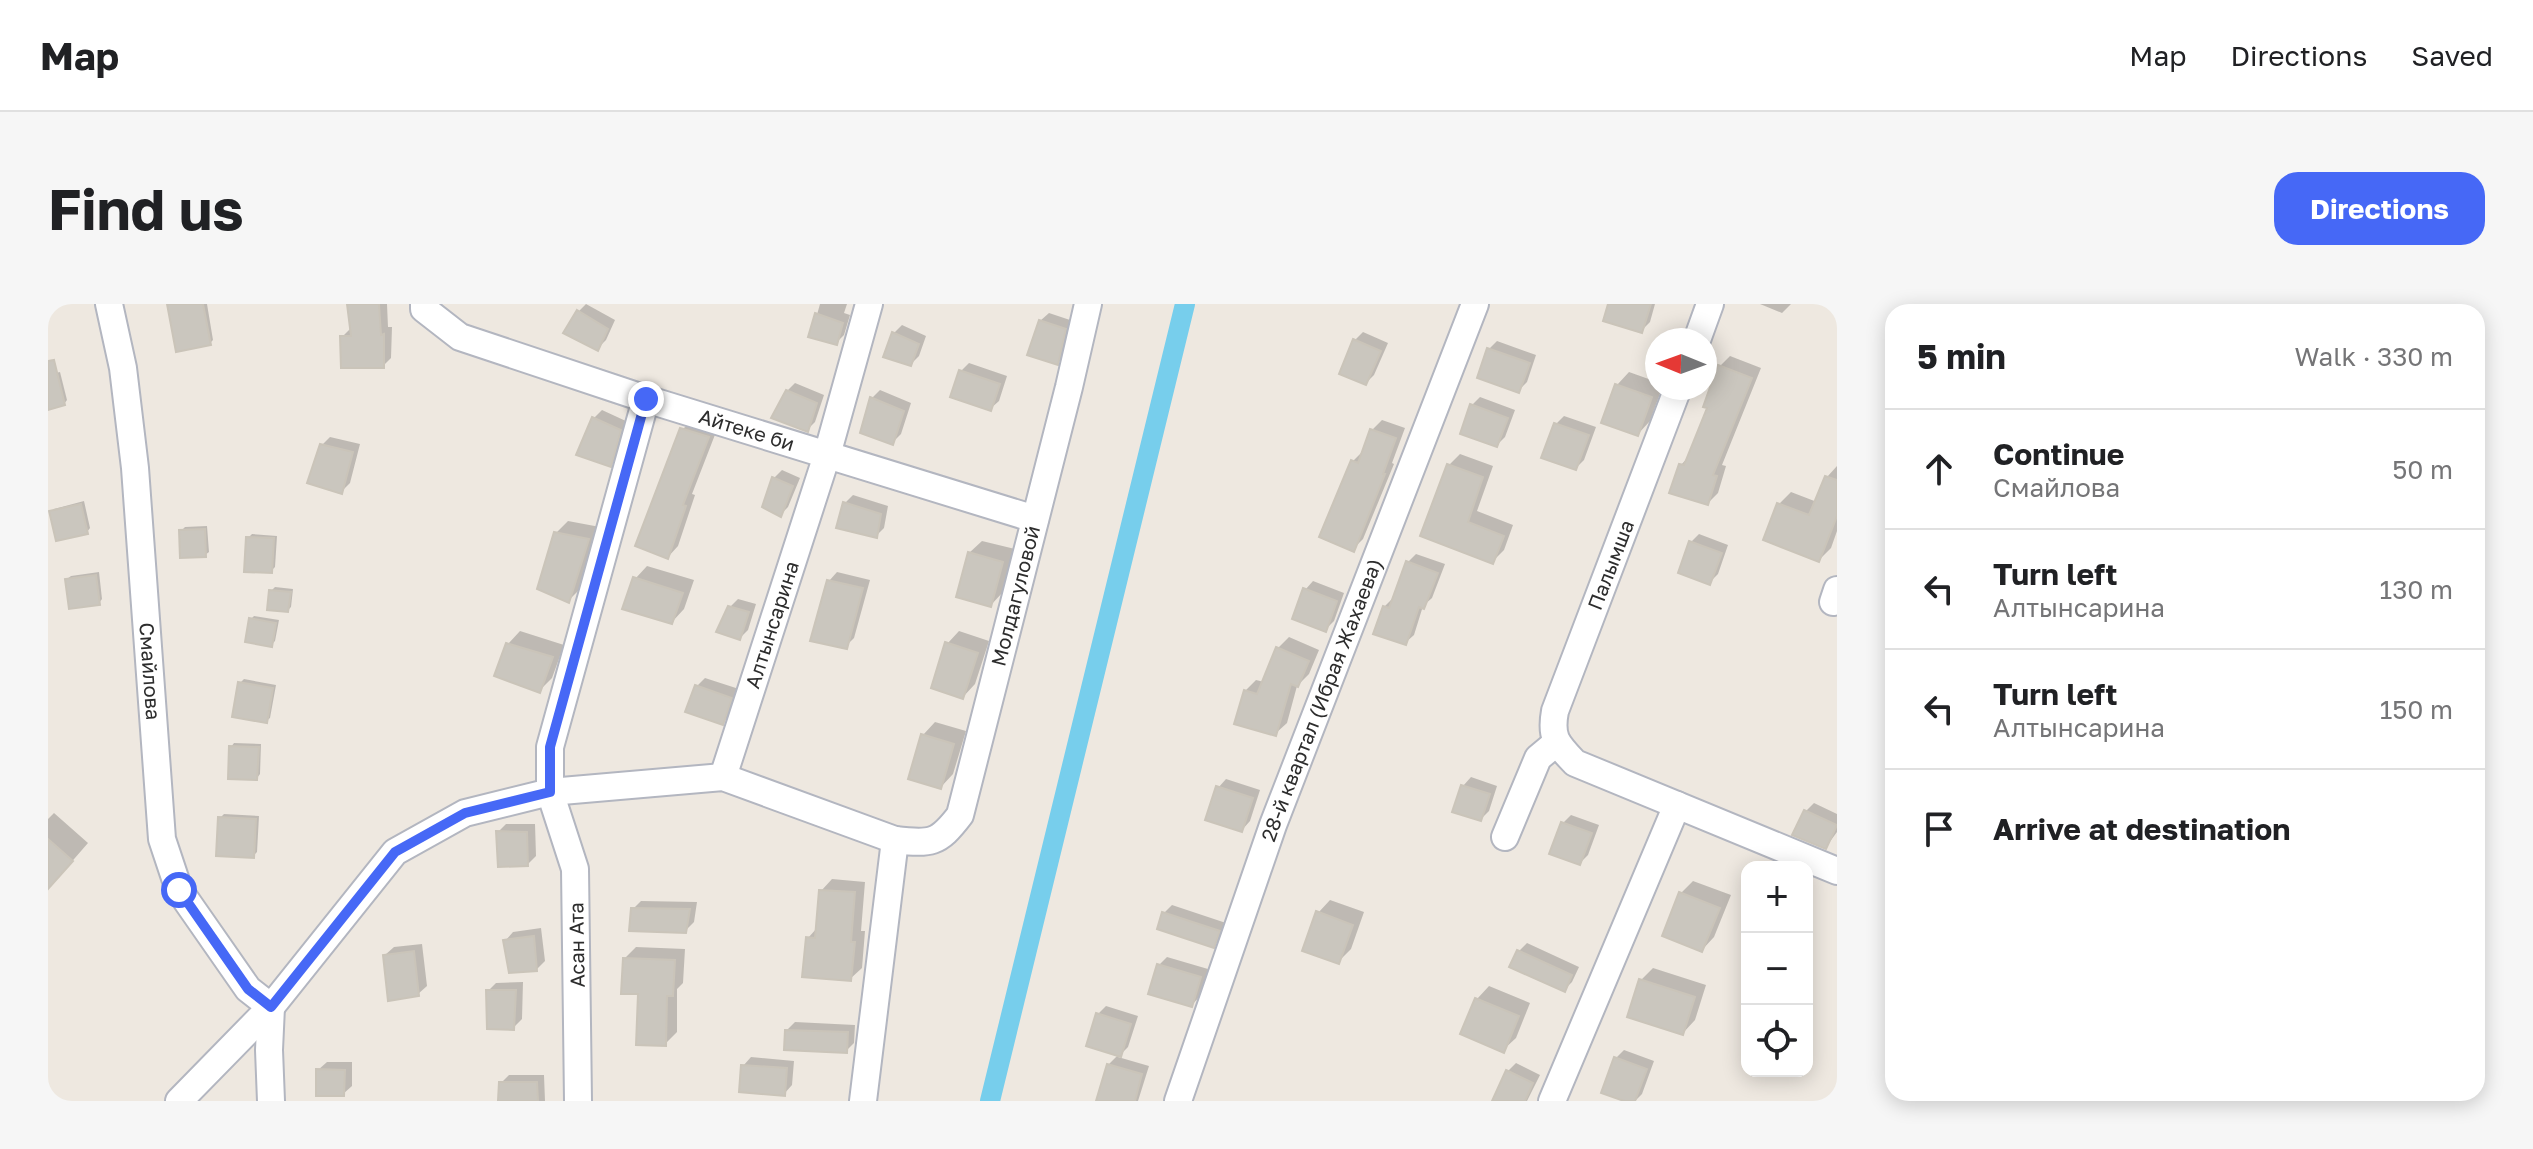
<!DOCTYPE html>
<html lang="en">
<head>
<meta charset="utf-8">
<style>
  :root { --surface:#fff; --page:#f6f6f6; --text:#202124; --muted:#757577; --line:#e0e0e0; --accent:#4668f6 }
  body { margin:0; font-family:"Golos Text",sans-serif; background:var(--page); color:var(--text) }
  .controls { position:absolute; right:24px; bottom:24px; display:grid; overflow:hidden; border-radius:16px; box-shadow:0 4px 20px #0003 }
  .controls button { width:72px; height:72px; display:grid; place-items:center; padding:0; border:0; border-bottom:2px solid var(--line); background:var(--surface); color:var(--text); font:40px sans-serif }
  .compass { position:absolute; left:1597px; top:24px; width:72px; height:72px; border-radius:50%; background:var(--surface); box-shadow:0 4px 20px #0003; rotate:271deg }
  .stop { position:absolute; width:24px; height:24px; margin:-18px; border:6px solid #4668f6; border-radius:50%; background:#fff }
  .stop.end { background:#4668f6; border-color:#fff; box-shadow:0 2px 8px #0008 }
  .list { margin:0; padding:0; list-style:none }
  h2 { display:flex; justify-content:space-between; align-items:center; height:104px; margin:0; padding:0 32px; font-size:34px }
  h2 small { font-size:26px; font-weight:400; color:var(--muted) }
  .list li { display:grid; grid-template-columns:52px 1fr auto; gap:24px; align-items:center; box-sizing:border-box; height:120px; padding:0 32px; border-top:2px solid var(--line) }
  .list b { display:block; font-size:30px; white-space:nowrap }
  .list p { margin:0; font-size:26px; white-space:nowrap; color:var(--muted) }
  .list em { font-size:26px; font-style:normal; color:var(--muted) }
  .icon { flex:none; width:44px; height:44px; fill:none; stroke:currentColor; stroke-width:2; stroke-linecap:round; stroke-linejoin:round }
  .map { position:relative; flex:none; width:1789px; height:797px; overflow:hidden; border-radius:24px }
  header { display:flex; align-items:center; gap:48px; box-sizing:border-box; height:112px; padding:0 40px; background:var(--surface); border-bottom:2px solid var(--line) }
  header strong { font-size:38px }
  nav { display:flex; gap:44px; margin-inline-start:auto; font-size:28px }
  .intro { display:flex; align-items:center; justify-content:space-between; box-sizing:border-box; height:192px; padding:0 48px }
  h1 { margin:0; font-size:56px }
  .button { padding:20px 36px; border-radius:24px; background:var(--accent); color:#fff; font-size:28px; font-weight:700 }
  main { display:flex; gap:48px; padding:0 48px }
  aside { flex:1; background:var(--surface); border-radius:24px; box-shadow:0 4px 20px #0003 }
  .map>svg:first-child { display:block }
  .shadow { fill:#0003 }
  .lines { fill:none; stroke-linecap:round; stroke-linejoin:round }
  .canal { stroke:#77ceec; stroke-width:20 }
  .building { fill:#cac6be; stroke:#cac4b9; stroke-width:2 }
  .minor-casing { stroke:#b3b6c0; stroke-width:30 }
  .minor { stroke:#fff; stroke-width:26 }
  .route { stroke:#4668f6; stroke-width:10 }
  .labels { text-anchor:middle; stroke-width:6; stroke-linejoin:round; paint-order:stroke }
  .street-label { font-size:20px; fill:#2d2d2d; stroke:#fff }
</style>
</head>
<body>
<header>
<strong>Map</strong>
<nav><a>Map</a><a>Directions</a><a>Saved</a></nav>
</header>
<div class="intro"><h1>Find us</h1><a class="button">Directions</a></div>
<main>
<div class="map">
<svg width="1789" height="797" viewBox="0 0 1789 797">
  <rect width="100%" height="100%" fill="#eee8e0"/>
  <path class="shadow" d="M121 0H159L165 36 162 39Z
    M301 0H339L340 23H344L343 54 335 62 294 33 302 25Z
    M538 0 567 16 558 36 550 44 531 7Z
    M772 0H799L796 9 802 11 796 31 788 39 763 32Z
    M1562 0H1607L1602 18 1593 27Z
    M1712 0H1743L1734 9Z
    M1001 9 1025 17 1017 51 1009 59 992 17Z
    M854 21 878 32 871 52 863 60 846 29Z
    M1315 28 1340 39 1326 71 1318 79 1307 36Z
    M1449 37 1488 51 1479 78 1471 86 1441 45Z
    M1682 52 1713 64 1674 161 1678 162 1670 189 1660 199 1633 161 1642 151 1661 103 1672 62Z
    M921 59 959 72 951 97 942 105 913 67Z
    M12 68 19 96 16 100 0 103V71Z
    M1581 68 1609 78V84H1614L1602 117 1590 130 1569 81Z
    M747 79 776 91 767 118 759 126 739 87Z
    M832 86 863 99 853 130 845 138 824 94Z
    M1432 93 1467 106 1457 133 1449 141 1424 101Z
    M554 106 580 118 570 153 562 161 546 114Z
    M1516 112 1548 123 1536 156 1528 164 1508 120Z
    M645 115 670 123 644 190 647 191 630 242 620 253 634 126Z
    M1334 116 1357 124 1344 159 1346 160 1315 235 1305 245V157L1315 147 1324 126Z
    M282 133 312 140 302 179 294 187 274 141Z
    M1412 150 1445 162 1429 207 1465 221 1456 246 1444 258 1374 231 1400 162Z
    M1789 162V227L1783 244 1771 256 1731 200 1743 188 1769 198 1779 173Z
    M734 166 752 174 740 203 732 211 726 174Z
    M805 191 840 202 836 224 828 232 797 199Z
    M36 197 42 224 39 228 3 208 6 205Z
    M520 217 552 223 533 284 520 297 508 229Z
    M159 222 161 248 157 251 133 227 137 223Z
    M204 230 229 232 227 263 223 267 200 234Z
    M1651 230 1680 241 1670 270 1662 278 1643 238Z
    M934 237 967 245 955 288 943 301 921 249Z
    M1368 250 1397 260 1384 294 1375 302 1366 331 1357 339 1336 303 1344 295 1360 258Z
    M599 262 646 276 636 305 624 318 587 275Z
    M51 268 54 295 51 299 19 275 23 272Z
    M789 268 822 276 806 334 798 342 781 277Z
    M1265 277 1296 289 1286 317 1278 325 1257 286Z
    M227 283 245 285 243 303 240 306 223 287Z
    M690 295 708 300 700 326 692 334 682 303Z
    M206 312 231 316 227 337 224 340 203 315Z
    M472 327 516 341 504 374 491 387 460 340Z
    M911 327 941 337 927 380 915 393 899 340Z
    M1241 333 1271 346 1261 370 1249 382 1239 419 1228 429 1197 387 1208 376 1216 378 1230 344Z
    M657 374 691 385 682 411 674 419 649 382Z
    M196 375 228 381 222 414 218 417 192 379Z
    M887 418 918 427 905 470 893 483 875 431Z
    M186 439 213 440 212 470 209 474 183 443Z
    M1423 473 1449 482 1441 507 1433 515 1407 506 1415 482Z
    M1178 475 1212 486 1202 517 1194 526 1170 484Z
    M1766 499 1789 510V528L1778 543 1758 507Z
    M6 509 40 539 0 585V515Z
    M176 510 211 512 209 548 205 552 172 514Z
    M1523 511 1551 521 1540 551 1532 559 1515 519Z
    M458 520H487L488 552 480 560 450 528Z
    M784 575 817 578 813 627H817L814 664 802 675 760 634 769 624 773 587Z
    M1645 577 1683 591 1666 633 1654 646 1633 589Z
    M1282 596 1316 608 1303 645 1290 658 1270 609Z
    M593 597 649 598 646 618 637 627 585 605Z
    M1124 601 1178 619 1173 634 1165 642 1116 609Z
    M493 624 497 657 489 665 457 637 465 628Z
    M1479 639 1531 663 1524 678 1516 686 1471 647Z
    M374 640 379 682 370 690 337 651 346 643Z
    M588 643 637 645 635 679 629 685V728L617 740 577 654Z
    M1119 653 1160 665 1152 692 1144 701 1111 661Z
    M1605 664 1658 681 1647 716 1635 729 1593 676Z
    M475 678 474 715 465 724 440 687 448 679Z
    M1441 682 1482 699 1468 734 1455 746 1414 729 1429 695Z
    M1058 702 1090 712 1080 743 1070 753 1101 762 1090 797H1061L1060 761 1071 750 1050 710Z
    M747 718 807 721 806 739 798 747 739 726Z
    M1576 746 1606 757 1594 790 1587 797H1581L1568 754Z
    M703 753 746 757 744 781 736 790 695 762Z
    M279 758H304V782L295 790 270 766Z
    M1468 759 1492 771 1479 797H1448L1460 767Z
    M461 771H496L497 797H452L453 779Z"/>
  <g class="lines">
    <path class="canal" d="M942 797 1137 0"/>
  </g>
  <path class="building" d="M119 0H155L163 41 128 48Z
    M299 0H331L333 31 336 30V64H293L292 32H303Z
    M1560 0H1603L1594 29 1555 17Z
    M529 6 560 25 550 47 515 29Z
    M767 9 795 19 789 41 760 33Z
    M991 16 1018 25 1010 61 979 51Z
    M844 28 871 40 863 62 835 53Z
    M1305 35 1333 47 1318 81 1291 70Z
    M1439 44 1482 59 1471 89 1429 74Z
    M6 56 17 101 0 106V57Z
    M1670 61 1704 74 1665 171 1669 172 1660 201 1621 189 1631 160 1636 161 1659 104 1655 103Z
    M911 66 952 80 943 107 902 93Z
    M1567 80 1604 93 1590 132 1553 119Z
    M738 86 769 99 760 128 723 114Z
    M822 93 856 107 845 141 812 129Z
    M1422 100 1460 114 1449 143 1412 130Z
    M544 113 573 126 563 163 528 151Z
    M1506 119 1541 131 1528 166 1493 154Z
    M632 124 661 133 635 201 638 202 620 255 587 242Z
    M1322 125 1348 134 1335 170H1337L1306 248 1271 233 1303 156 1310 159Z
    M272 140 305 148 294 190 259 179Z
    M1399 160 1435 173 1420 218 1456 232 1445 260 1372 232Z
    M1777 172 1789 176V212L1771 258 1715 236 1729 199 1761 211Z
    M724 173 745 182 733 213 714 203Z
    M795 198 833 210 829 234 788 224Z
    M33 200 40 230 8 237 1 207Z
    M157 225 158 253 132 254 131 226Z
    M506 228 541 235 521 299 489 285Z
    M198 233 226 234 224 269 196 268Z
    M1641 237 1674 249 1662 281 1630 269Z
    M920 248 955 258 943 303 908 293Z
    M1358 257 1390 269 1376 305 1371 303 1358 341 1325 330 1335 302 1341 304Z
    M48 271 52 301 21 305 17 275Z
    M585 273 635 289 624 320 574 305Z
    M779 276 815 284 799 345 762 337Z
    M1255 284 1289 297 1278 328 1244 315Z
    M221 286 243 288 240 308 219 306Z
    M680 302 701 308 692 336 668 328Z
    M201 314 228 319 224 343 197 338Z
    M897 338 930 349 915 395 883 384Z
    M458 339 505 353 492 389 446 372Z
    M1228 343 1261 357 1250 383 1243 380 1228 432 1186 420 1196 386 1209 390Z
    M190 378 225 384 219 419 184 413Z
    M647 381 684 394 675 421 637 408Z
    M873 430 906 440 893 485 860 475Z
    M181 442 211 443 209 476 180 475Z
    M1413 481 1442 490 1433 517 1404 508Z
    M1168 482 1205 494 1194 528 1157 516Z
    M1756 506 1789 521 1778 545 1744 531Z
    M170 513 208 515 206 554 168 552Z
    M1513 518 1544 529 1532 561 1501 550Z
    M448 527 479 528 480 562 450 563Z
    M0 535 25 557 0 585Z
    M771 586 807 588 803 638H807L803 677 754 673 758 633 767 634Z
    M1631 588 1672 604 1654 648 1614 632Z
    M583 604 642 605 638 629 581 627Z
    M1268 607 1305 621 1291 660 1254 647Z
    M1114 608 1172 627 1166 644 1109 625Z
    M486 632 489 667 461 669 455 636Z
    M1469 646 1524 671 1517 688 1461 663Z
    M366 647 371 692 340 697 335 651Z
    M575 654 627 656 625 692H619L618 742 588 741 590 690H573Z
    M1109 660 1153 673 1144 703 1100 690Z
    M1591 675 1647 693 1635 731 1579 713Z
    M438 686H468L466 726 439 725Z
    M1427 694 1471 712 1456 749 1412 730Z
    M1048 709 1083 720 1073 753 1038 742Z
    M737 726 800 728 799 749 736 746Z
    M1566 753 1599 765 1587 797H1576L1553 789Z
    M1059 760 1094 770 1087 797H1048Z
    M693 761 739 764 737 792 691 788Z
    M268 765 297 766 296 792H268Z
    M1458 766 1485 779 1477 797H1444Z
    M451 778H489L490 797H450Z"/>
  <g class="lines">
    <defs>
      <g id="minor">
        <path id="s1" d="M61 0 75 64 87 164 114 535 131 586 200 685 223 703"/>
        <path id="s2" d="M376 0V5L412 33 598 95 987 215"/>
        <path d="M1649 36 1662 0"/>
        <path d="M1630 84 1507 407C1502 434 1509 440 1527 459L1789 567"/>
        <path d="M1785 298 1789 286"/>
        <path id="s3" d="M675 473 779 151 821 0"/>
        <path d="M1457 533 1490 454 1508 439"/>
        <path id="s4" d="M131 797 223 703 347 548 417 509 502 488 675 473 847 536C883 540 890 540 912 511L1021 83 1040 0"/>
        <path d="M223 797 221 746 223 703"/>
        <path d="M530 797 527 565 502 488V443L598 95"/>
        <path d="M815 797 847 536"/>
        <path id="s5" d="M1130 797 1225 521 1427 0"/>
        <path d="M1504 797 1629 501"/>
      </g>
    </defs>
    <use href="#minor" class="minor-casing"/>
    <use href="#minor" class="minor"/>
  </g>
  <g class="lines">
    <path class="route" d="M131 586 200 685 223 703 347 548 417 509 502 488V443L598 95"/>
  </g>
  <g class="labels">
    <g class="street-label">
      <text dy="7" stroke="none"><textPath href="#s2" startOffset="352">Айтеке би</textPath></text>
      <text transform="translate(1563 261) rotate(-69)" y="7">Палымша</text>
      <text dy="7" stroke="none"><textPath href="#s4" startOffset="1156">Молдагуловой</textPath></text>
      <text dy="7" stroke="none"><textPath href="#s3" startOffset="160">Алтынсарина</textPath></text>
      <text dy="7" stroke="none"><textPath href="#s1" startOffset="370">Смайлова</textPath></text>
      <text dy="7" stroke="none"><textPath href="#s5" startOffset="426">28-й квартал (Ибрая Жахаева)</textPath></text>
      <text transform="translate(529 641) rotate(-91)" y="7">Асан Ата</text>
    </g>
  </g>
</svg>
<div class="controls">
<button>+</button>
<button>−</button>
<button><svg class="icon" aria-label="locate" viewBox="0 0 24 24"><circle cx="12" cy="12" r="6"/><path d="M12 2v4M12 18v4M2 12h4M18 12h4"/></svg></button>
</div>
<svg class="compass" viewBox="-18 -18 36 36"><path d="M0-13l5 13h-10z" fill="#e53935"/><path d="M0 13l5-13h-10z" fill="#757577"/></svg>
<div class="stop" style="left:131px;top:586px"></div>
<div class="stop end" style="left:598px;top:95px"></div>
</div>
<aside>
<h2>5 min<small>Walk · 330 m</small></h2>
<ul class="list">
<li><svg class="icon" aria-label="ahead" viewBox="0 0 24 24"><path d="M12 20V5M6 11l6-6 6 6"/></svg><div><b>Continue</b><p>Смайлова</p></div><em>50 m</em></li>
<li><svg class="icon" aria-label="left" viewBox="0 0 24 24"><path d="M17 20v-9H6M10 6l-5 5 5 5"/></svg><div><b>Turn left</b><p>Алтынсарина</p></div><em>130 m</em></li>
<li><svg class="icon" aria-label="left" viewBox="0 0 24 24"><path d="M17 20v-9H6M10 6l-5 5 5 5"/></svg><div><b>Turn left</b><p>Алтынсарина</p></div><em>150 m</em></li>
<li><svg class="icon" aria-label="arrive" viewBox="0 0 24 24"><path d="M6 21V4h12l-3 4 3 4H6"/></svg><div><b>Arrive at destination</b></div></li>
</ul>
</aside>
</main>
</body>
</html>
